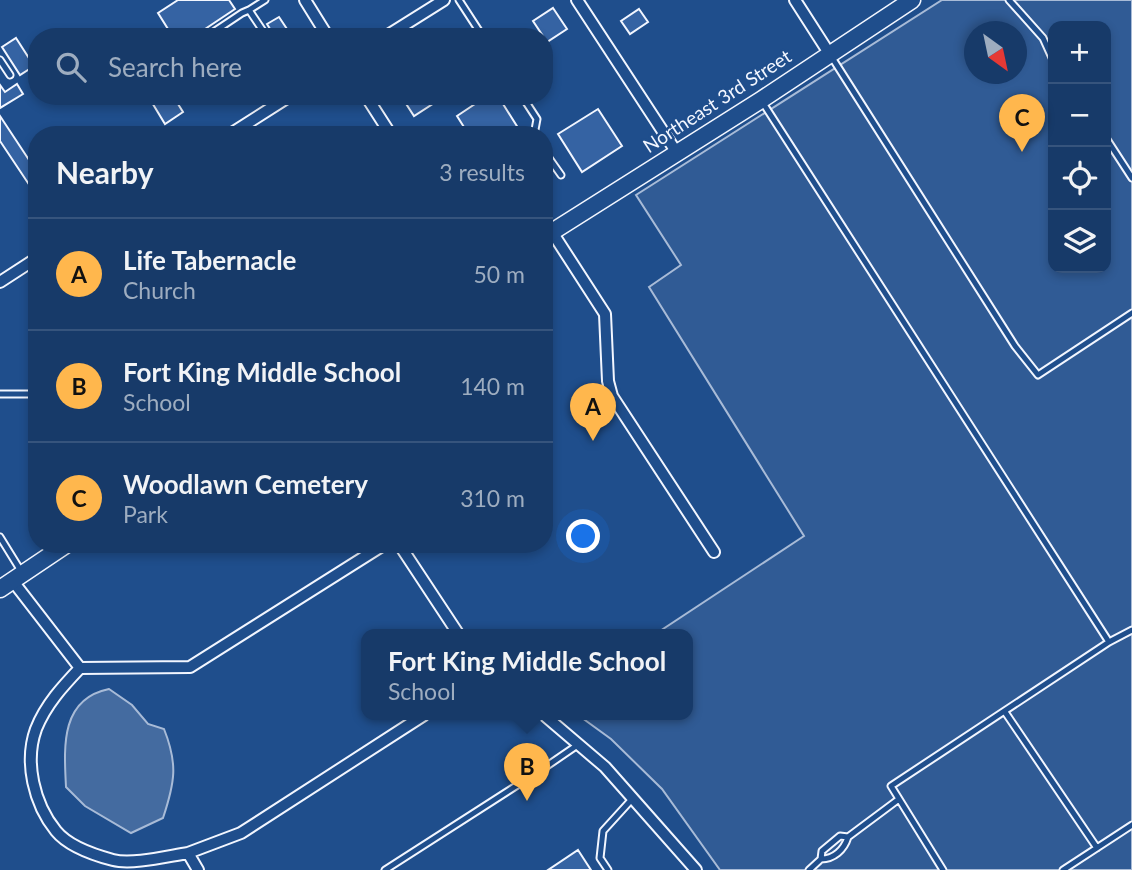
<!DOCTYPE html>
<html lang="en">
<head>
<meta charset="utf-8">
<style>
  :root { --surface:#173a69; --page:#20416f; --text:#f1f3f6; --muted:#9eadc0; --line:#36547d; --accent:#ffb74d }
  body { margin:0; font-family:Lato,sans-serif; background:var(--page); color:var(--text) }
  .controls { position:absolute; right:21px; top:21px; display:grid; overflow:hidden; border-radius:14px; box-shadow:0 4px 10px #0003 }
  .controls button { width:63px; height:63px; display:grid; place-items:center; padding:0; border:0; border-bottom:2px solid var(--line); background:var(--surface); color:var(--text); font:35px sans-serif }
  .compass { position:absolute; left:964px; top:21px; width:63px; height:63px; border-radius:50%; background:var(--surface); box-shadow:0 4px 10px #0003; rotate:147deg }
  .you { position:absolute; left:584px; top:537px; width:24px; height:24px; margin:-18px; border:5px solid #fff; border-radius:50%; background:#1a73e8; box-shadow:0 0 0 10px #1a73e833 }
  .badge { display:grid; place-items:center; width:46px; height:46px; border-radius:50%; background:var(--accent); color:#111; font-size:23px; font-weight:700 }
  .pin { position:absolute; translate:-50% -58px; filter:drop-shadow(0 2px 4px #0008) }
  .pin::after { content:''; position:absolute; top:37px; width:24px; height:21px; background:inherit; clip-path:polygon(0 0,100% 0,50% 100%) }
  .popup { position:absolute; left:361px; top:629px; width:332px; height:91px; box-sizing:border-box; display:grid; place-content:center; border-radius:14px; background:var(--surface); filter:drop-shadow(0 2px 5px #0005); font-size:23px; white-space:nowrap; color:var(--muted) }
  .popup b { font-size:26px; color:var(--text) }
  .popup::after { content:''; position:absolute; left:50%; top:100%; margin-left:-14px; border:14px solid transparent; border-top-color:var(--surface) }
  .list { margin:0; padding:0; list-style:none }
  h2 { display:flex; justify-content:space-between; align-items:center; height:91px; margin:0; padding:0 28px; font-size:30px }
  h2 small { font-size:23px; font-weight:400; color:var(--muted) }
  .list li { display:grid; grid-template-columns:46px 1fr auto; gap:21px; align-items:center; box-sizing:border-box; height:112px; padding:0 28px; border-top:2px solid var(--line) }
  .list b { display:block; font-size:26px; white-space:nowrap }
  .list p { margin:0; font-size:23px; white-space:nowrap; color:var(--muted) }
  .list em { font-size:23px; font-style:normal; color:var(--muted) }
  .icon { flex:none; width:38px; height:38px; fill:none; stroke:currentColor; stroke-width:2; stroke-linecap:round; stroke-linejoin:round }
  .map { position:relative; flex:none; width:1132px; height:870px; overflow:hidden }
  .search { position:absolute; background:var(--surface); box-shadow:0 4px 10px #0003; left:28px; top:28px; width:525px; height:77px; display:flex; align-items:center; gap:18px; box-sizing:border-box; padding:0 24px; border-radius:28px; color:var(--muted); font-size:26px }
  .panel { position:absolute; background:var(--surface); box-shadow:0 4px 10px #0003; left:28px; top:126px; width:525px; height:427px; border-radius:28px }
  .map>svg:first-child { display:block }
  .built { fill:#305b95; stroke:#a8bbd7; stroke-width:2; fill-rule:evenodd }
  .water { fill:#446ba0; stroke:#a8bbd7; stroke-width:2 }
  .building { fill:#3563a3; stroke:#f2f6ff; stroke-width:2 }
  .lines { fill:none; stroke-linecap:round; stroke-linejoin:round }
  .lane-casing { stroke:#f2f6ff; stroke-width:9 }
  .street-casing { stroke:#f2f6ff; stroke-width:14 }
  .secondary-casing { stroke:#f2f6ff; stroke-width:19 }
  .lane { stroke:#1f4e8c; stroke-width:5 }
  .street { stroke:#1f4e8c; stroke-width:10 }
  .secondary { stroke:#1f4e8c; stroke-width:16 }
  .labels { text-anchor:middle; stroke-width:5; stroke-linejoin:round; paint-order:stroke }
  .street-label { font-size:19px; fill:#f2f6ff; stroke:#1f4e8c }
</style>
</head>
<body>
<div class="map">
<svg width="1132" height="870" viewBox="0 0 1132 870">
  <rect width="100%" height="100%" fill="#1f4e8c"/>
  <path class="built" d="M942 0H1132V870H720L662 789 611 739 578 715H688V635H654L804 536 649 287 681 265 636 195ZM1053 26H1106V268H1053ZM974 32H1016V74H974Z"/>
  <path class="water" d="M109 689 132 705 148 724 164 729C178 764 175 782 163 818L131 833 85 806 66 787C64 747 60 699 109 689Z"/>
  <path class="building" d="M178 0H229L235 9 193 37H173L158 13Z
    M553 8 567 29 547 42 533 21Z
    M639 9 648 22 630 34 621 21Z
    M279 17 289 32 282 37H275L267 24Z
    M16 38 34 66 20 75 2 47Z
    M17 84 23 94 0 108V85L5 92Z
    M148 96H173L183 112 165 124Z
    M401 96H445L414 116Z
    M487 96H498L520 131 514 135H469L457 116Z
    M598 109 622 146 582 172 558 134Z
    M0 116 37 172V186L32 189 0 141Z
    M578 850 591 870H548Z"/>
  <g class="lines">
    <defs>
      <path id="lane" d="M265 0 249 10 267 37
        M459 0 483 37
        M1009 0 1043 38 1053 60
        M206 37 242 13 249 10
        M831 56 1015 346 1038 375 1132 313
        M0 60 10 75
        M522 96 537 119 534 135
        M763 103 1109 642
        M1106 138 1132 178
        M544 151 561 175
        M0 394H37
        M0 537 21 571
        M1005 712 1097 848
        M848 837 899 799
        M385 870 541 770 579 744
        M608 870 600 858 603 831 633 798
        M809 870 821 859 822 851 840 836 848 837C844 850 834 859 821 859
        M943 870 891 786 1109 642 1132 630
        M1063 870 1132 825"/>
      <path id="street" d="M305 0 328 37
        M577 0 677 153
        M795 0 829 53
        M385 37 444 0
        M366 96 391 135
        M229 135 290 96
        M552 232 605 314 608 381 612 396 714 552
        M0 282 37 258
        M399 544 459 635
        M12 580 80 668
        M80 668C63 686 46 704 36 729 24 762 34 804 56 831 69 847 94 855 113 860 132 865 168 856 188 853L198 870
        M80 668 190 667 385 544
        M544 715 605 767 696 870
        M188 853 241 833 424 715"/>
      <path id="secondary" d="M544 237 761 100 912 0
        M0 589 67 544"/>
    </defs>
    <use href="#lane" class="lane-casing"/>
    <use href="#street" class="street-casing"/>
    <use href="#secondary" class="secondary-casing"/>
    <use href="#lane" class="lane"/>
    <use href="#street" class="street"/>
    <use href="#secondary" class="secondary"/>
  </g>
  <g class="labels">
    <g class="street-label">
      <text transform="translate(717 101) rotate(-33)" y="7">Northeast 3rd Street</text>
    </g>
  </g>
</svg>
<div class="controls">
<button>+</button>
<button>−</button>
<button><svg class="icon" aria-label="locate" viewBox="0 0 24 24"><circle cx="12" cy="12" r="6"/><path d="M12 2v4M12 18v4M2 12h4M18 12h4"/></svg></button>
<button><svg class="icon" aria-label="layers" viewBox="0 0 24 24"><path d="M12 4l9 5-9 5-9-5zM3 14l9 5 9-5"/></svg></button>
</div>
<svg class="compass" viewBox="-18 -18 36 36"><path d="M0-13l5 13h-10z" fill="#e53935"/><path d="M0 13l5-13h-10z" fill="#9eadc0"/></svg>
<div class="you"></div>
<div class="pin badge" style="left:593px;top:441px">A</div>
<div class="pin badge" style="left:527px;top:801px">B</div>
<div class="popup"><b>Fort King Middle School</b>School</div>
<div class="pin badge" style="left:1022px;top:152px">C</div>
<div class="search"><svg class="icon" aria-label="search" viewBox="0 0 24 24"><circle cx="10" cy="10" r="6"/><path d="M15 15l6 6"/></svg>Search here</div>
<section class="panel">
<h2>Nearby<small>3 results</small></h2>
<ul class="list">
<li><span class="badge">A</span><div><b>Life Tabernacle</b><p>Church</p></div><em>50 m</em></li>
<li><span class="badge">B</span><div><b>Fort King Middle School</b><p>School</p></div><em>140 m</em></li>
<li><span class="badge">C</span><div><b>Woodlawn Cemetery</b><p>Park</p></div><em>310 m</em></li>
</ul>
</section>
</div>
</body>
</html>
